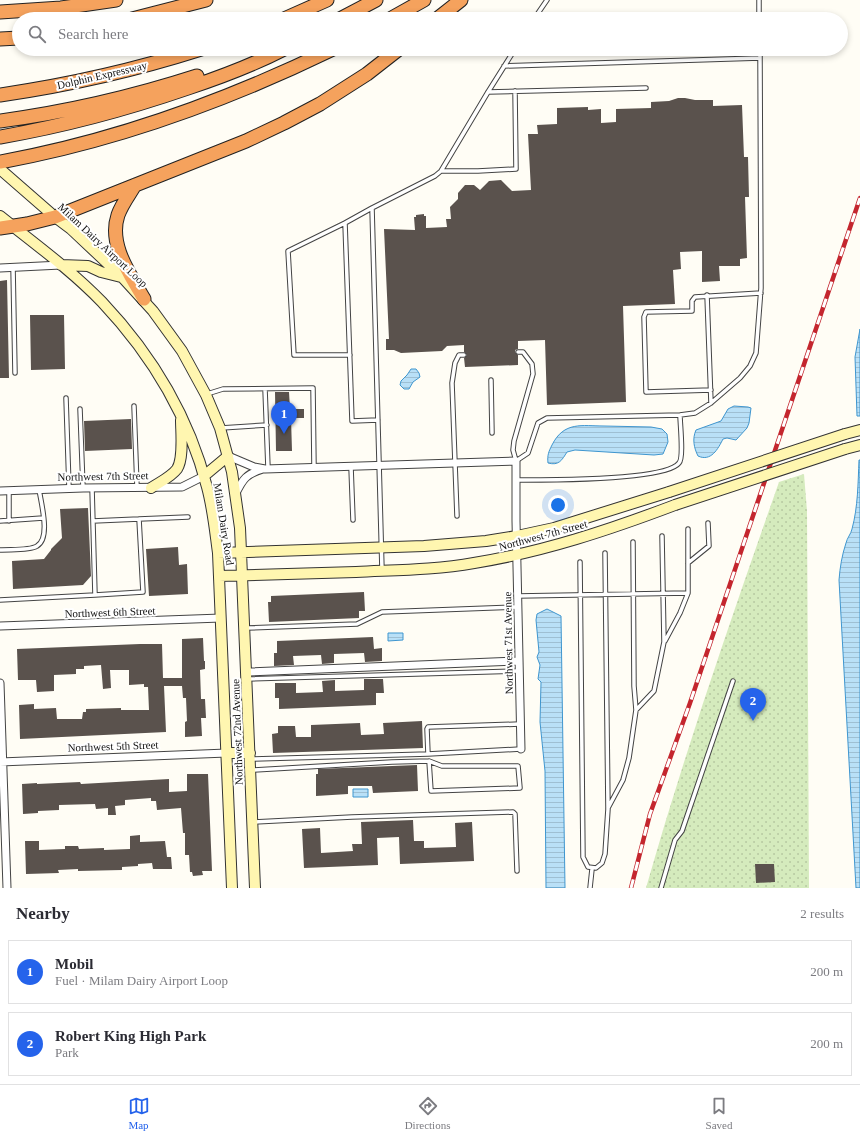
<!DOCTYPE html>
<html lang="en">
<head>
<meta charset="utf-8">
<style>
  :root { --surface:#fff; --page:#f2f2f3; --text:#2b2b33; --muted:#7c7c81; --line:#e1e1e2; --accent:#2563eb }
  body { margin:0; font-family:"Times New Roman",serif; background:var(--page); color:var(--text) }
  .you { position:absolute; left:558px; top:505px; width:14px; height:14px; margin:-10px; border:3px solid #fff; border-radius:50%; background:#1a73e8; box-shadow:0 0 0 6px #1a73e833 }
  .badge { display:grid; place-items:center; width:26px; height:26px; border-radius:50%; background:var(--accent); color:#fff; font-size:13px; font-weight:700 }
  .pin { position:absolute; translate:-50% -33px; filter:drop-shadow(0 1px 2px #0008) }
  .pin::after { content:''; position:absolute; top:21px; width:14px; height:12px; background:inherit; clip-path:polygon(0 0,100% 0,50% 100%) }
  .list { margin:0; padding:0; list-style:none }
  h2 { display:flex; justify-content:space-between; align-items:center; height:52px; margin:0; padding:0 16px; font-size:17px }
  h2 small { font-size:13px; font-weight:400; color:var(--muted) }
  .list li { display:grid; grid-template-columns:26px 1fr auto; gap:12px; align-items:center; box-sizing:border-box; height:64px; margin:0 8px 8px; padding:0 8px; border:1px solid var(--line); border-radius:0px }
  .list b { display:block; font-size:15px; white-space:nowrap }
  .list p { margin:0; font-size:13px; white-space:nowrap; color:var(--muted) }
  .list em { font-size:13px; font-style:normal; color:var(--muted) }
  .icon { flex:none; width:22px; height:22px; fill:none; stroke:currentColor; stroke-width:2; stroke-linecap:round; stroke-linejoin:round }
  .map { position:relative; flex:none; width:860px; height:888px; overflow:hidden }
  .search { position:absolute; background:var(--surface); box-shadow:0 2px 6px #0003; left:12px; right:12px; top:12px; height:44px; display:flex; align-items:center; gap:10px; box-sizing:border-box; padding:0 14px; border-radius:22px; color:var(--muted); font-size:15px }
  .sheet { height:196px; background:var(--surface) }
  nav { display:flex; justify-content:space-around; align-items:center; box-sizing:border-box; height:56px; border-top:1px solid var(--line); background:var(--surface); font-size:11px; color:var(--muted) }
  nav a { display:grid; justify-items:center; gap:2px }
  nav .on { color:var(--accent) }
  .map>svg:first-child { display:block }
  .park { fill:url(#park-dots) }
  .water { fill:url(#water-rules); stroke:#3f96cf }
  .building { fill:#5a524d }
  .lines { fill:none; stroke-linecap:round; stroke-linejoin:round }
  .lane-casing { stroke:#444; stroke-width:5.5 }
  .street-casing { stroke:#444; stroke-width:9 }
  .secondary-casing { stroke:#333; stroke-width:12 }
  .highway-casing { stroke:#222; stroke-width:15 }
  .lane { stroke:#fff; stroke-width:3.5 }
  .street { stroke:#fff; stroke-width:7 }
  .secondary { stroke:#fff6b0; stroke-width:10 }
  .highway { stroke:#f5a25d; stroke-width:13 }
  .rail-casing { stroke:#c4262e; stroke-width:4.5 }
  .rail { stroke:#fff; stroke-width:3; stroke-dasharray:9; stroke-linecap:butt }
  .secondary-bridge-casing { stroke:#333; stroke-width:12; stroke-linecap:butt }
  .secondary-bridge { stroke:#fff6b0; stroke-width:10 }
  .labels { text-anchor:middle; stroke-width:4; stroke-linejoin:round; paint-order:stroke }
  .street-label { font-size:11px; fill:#111; stroke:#fff }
</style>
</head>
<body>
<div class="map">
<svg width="860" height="888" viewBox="0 0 860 888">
  <defs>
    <pattern id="park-dots" width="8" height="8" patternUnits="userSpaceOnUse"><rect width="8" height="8" fill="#d5ebbd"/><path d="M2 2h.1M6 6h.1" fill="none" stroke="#b6c8a1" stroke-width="1.8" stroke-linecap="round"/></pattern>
    <pattern id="water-rules" width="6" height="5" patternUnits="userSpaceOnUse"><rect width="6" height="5" fill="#b9e0f7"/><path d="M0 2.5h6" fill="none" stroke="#9ebfd3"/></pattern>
  </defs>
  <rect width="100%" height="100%" fill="#fffdf5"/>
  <path class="park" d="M804 474 807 511 809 888H646C685 751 732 616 779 482Z"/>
  <path class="water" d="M860 329V416H857L855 357Z
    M411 369H416L419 373 420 377 413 382 409 389H404L400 385 401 381 407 375Z
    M734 406 748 407 751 408 749 423 747 428 736 440 727 438 723 439C718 449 711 462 698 456 694 448 692 439 696 430L721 421 728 409Z
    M604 426 651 427 662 429 667 434 668 442 663 454 654 455 575 450 567 452C562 460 559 466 548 463 547 455 549 451 552 445 564 421 582 426 604 426Z
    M859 460H860V888H856L839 580C840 567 842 555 846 543 847 538 851 534 852 529 858 507 858 483 859 460Z
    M547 609 561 616 565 888H546L545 771 540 722 541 682 538 679 540 665 537 657 539 652 536 620 537 614Z
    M388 633H403V640L388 641Z
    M353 789H368V797H353Z"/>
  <path class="building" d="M678 98H685L695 100H713V106L742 105 744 157H748L749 197H745L747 258 740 259V266H719L720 281 702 282V251L680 252 681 269 673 270 675 304 623 306 626 402 547 405 545 340 518 341V349L515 350V352L518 355V365L465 367 464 358 467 355 464 352V345L447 346 442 351 401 353 394 350H386V339H389L384 229 415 230 414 217H416V215L424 214V216H426V228L447 227 446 219H451L450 207 458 199V193L465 185H474L480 190 489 181 501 180 512 191 531 190 528 134H538L537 125 557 124V108L588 107V110L601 109V123L616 122V109L651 108V102L669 101Z
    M7 280 9 378H0V281Z
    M30 315H64L65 369 31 370Z
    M275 392H289L290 409H304V418H291L292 451H276Z
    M131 419 132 449 85 451 84 421Z
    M88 508 91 576 83 585 13 589 12 561 44 559 51 550V549L62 538 60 509Z
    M178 547 179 565 187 564 188 594 149 596 146 549Z
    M364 592 365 611H359V618L269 622 268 602H271V596Z
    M373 637 374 649 382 648V661L365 662 364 653 334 654V663L322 664 321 655 293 656 294 665 274 666V653H277V641Z
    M203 638 204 661H205V669L200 670 201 699H205L206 718H201L202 736 185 737V722L187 721 186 698H183L182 686H164L166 732 20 739 19 705 34 704V709L56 708 57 719H82L83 712H86V709L121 708V710H149L148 687H144V684L129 685V670H110L111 688 103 689 101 665 84 666V669H76V674L54 675V691L37 692 36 680H18L17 649 140 644H162L163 678H182V639Z
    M364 679H383L384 693H376V705L279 709V698H275V683H296V693L323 692 322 681 335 680V691L364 690Z
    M422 721 423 748 273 753 272 734 278 733V726H295L296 737H311V725L360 723 361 735 384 734 383 723Z
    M417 765 418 791 373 793 372 786H348V794L316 796V774H318V769Z
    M187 774H208L212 871H202L203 875 193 876 192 872H190L189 855H185V833H183L181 808 157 810 156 801H151V798L125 800V805L115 806 116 815H108V808L96 809 95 804 59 805V810L38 811V813L23 814 22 784 37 783V784L80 782 81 784 169 779V792L187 791Z
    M413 820 414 841H424V848L456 847 455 823 472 822 474 861 400 864 399 837 377 838 378 865 304 868 302 829 320 828 321 853 353 851 352 844H362L361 822Z
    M140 835V842L165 841 167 857H171L172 869H153L152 863 138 864V866L122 867V870L78 871V869L58 870 59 873 26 874 25 841H39V850L65 849V846H78L79 849 104 848V850L130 849V836Z
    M755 864H774L775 882 756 883Z"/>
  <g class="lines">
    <defs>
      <path id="lane" d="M759 0V19
        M534 19 547 0
        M504 66 760 58V49
        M488 92 646 88
        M441 171H478L516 169 515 91
        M372 208 345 223 352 421 378 420
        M345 223 288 251 294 355H350
        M13 267 15 373
        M707 295 711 403
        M518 352H523L532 364 533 374 514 441 513 450 516 461 528 453 538 423 547 418 680 415 695 413 711 403 740 378 750 366 756 353 761 288 760 58
        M491 380 492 433
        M265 389 268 468
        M711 390 646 392 644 317 646 312 692 311V301L695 297 761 293
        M207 394 223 389 313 388 314 467
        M66 398 69 488
        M134 406 137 487
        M80 409 83 488
        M221 428 267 425
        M351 467 353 520
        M516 480C542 480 665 481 679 463 684 458 680 424 680 415
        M457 516 452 383 455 363 459 355H464
        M0 521 43 518
        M9 521V490
        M93 521 139 519
        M633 542 634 686 636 710
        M0 550C10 549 29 551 37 546 51 538 41 503 39 489
        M580 562 583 857 588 867 596 868 602 863 605 854 608 809 605 553
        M688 563 709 546 708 523
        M382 570 372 208 435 176 441 171 488 92 515 49
        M95 595 143 592 139 519 188 517
        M518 596 688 593
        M0 600 95 595 92 488
        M246 628 357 624 382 612 518 607
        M665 641 680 613 688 593V529
        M247 679 519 671
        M428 754 427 729 428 727 520 724
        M252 759 428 754 521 749
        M252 770 392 762 429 761 442 766H518L520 788 431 791 429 761
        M608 808 623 780 629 758 636 710 654 691 664 642 662 536
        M254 822 352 817 513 812 515 814 517 871
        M590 888 592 869
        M661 888 675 840 682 831 733 681"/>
      <path id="street" d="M0 268 61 265
        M228 456 254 467 265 469 516 461V521L521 749
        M0 491 83 488 182 487 204 476
        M236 493C243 479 246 474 263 469
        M0 626 221 618
        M247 672 519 661
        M0 683 7 888
        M0 762 227 753"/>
      <path id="secondary" d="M0 169 55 217 71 229 122 277 153 311 182 351 206 395 220 428 232 472 240 528 255 888
        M0 216C35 244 71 270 102 302 152 355 189 417 207 487 213 509 215 531 218 553L232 888
        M61 265 88 266 101 272 121 277
        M845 434 860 430
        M845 449 860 445
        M204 476 228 456
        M151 488C160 482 171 477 177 469 184 458 181 433 181 420
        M218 553 424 546 486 541 517 536 554 528 669 492
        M219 576C265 575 310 573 356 572 395 570 435 570 474 563 543 552 609 530 675 505
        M227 753H250"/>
      <path id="highway" d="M0 12 61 8 116 0
        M132 19 206 0
        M284 19 327 0
        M340 19 376 0
        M390 19 424 0
        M437 19 461 0
        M0 39 19 38
        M0 95C69 85 135 70 201 49
        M0 121C67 112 132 97 197 76
        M0 137C64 126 127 109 188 88 221 77 253 65 284 49
        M0 162C116 141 228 100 333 49
        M135 185C129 195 122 204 118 215 108 245 130 274 144 299
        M0 228 27 224 55 217 246 141 284 123 320 104 367 74 399 49"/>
    </defs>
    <use href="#lane" class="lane-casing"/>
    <use href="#street" class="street-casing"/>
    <use href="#secondary" class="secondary-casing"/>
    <use href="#highway" class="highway-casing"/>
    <use href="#lane" class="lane"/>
    <use href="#street" class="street"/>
    <use href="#secondary" class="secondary"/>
    <use href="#highway" class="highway"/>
    <defs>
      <path id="rail" d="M631 888 650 814 690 703 860 198"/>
    </defs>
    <use href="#rail" class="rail-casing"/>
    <use href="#rail" class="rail"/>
    <defs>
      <path id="secondary-bridge" d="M669 492 845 434
        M675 505 845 449"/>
    </defs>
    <use href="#secondary-bridge" class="secondary-bridge-casing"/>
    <use href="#secondary-bridge" class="secondary-bridge"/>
  </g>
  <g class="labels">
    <g class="street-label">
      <text transform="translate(102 75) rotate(-13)" y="4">Dolphin Expressway</text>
      <text transform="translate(103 245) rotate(43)" y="4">Milam Dairy Airport Loop</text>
      <text transform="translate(103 476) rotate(-1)" y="4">Northwest 7th Street</text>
      <text transform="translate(224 524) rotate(81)" y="4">Milam Dairy Road</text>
      <text transform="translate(543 535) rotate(-15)" y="4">Northwest 7th Street</text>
      <text transform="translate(110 612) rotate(-2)" y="4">Northwest 6th Street</text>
      <text transform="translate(508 643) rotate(-91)" y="4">Northwest 71st Avenue</text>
      <text transform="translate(237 732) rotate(-92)" y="4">Northwest 72nd Avenue</text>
      <text transform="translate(113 746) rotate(-2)" y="4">Northwest 5th Street</text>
    </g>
  </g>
</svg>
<div class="you"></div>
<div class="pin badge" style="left:284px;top:434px">1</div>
<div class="pin badge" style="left:753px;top:721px">2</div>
<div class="search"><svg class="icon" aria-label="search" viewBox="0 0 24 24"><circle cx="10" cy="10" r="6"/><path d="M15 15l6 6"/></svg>Search here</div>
</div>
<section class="sheet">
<h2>Nearby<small>2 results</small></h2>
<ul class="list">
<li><span class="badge">1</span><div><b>Mobil</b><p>Fuel · Milam Dairy Airport Loop</p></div><em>200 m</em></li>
<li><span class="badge">2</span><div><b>Robert King High Park</b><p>Park</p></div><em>200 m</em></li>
</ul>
</section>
<nav>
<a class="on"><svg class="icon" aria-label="map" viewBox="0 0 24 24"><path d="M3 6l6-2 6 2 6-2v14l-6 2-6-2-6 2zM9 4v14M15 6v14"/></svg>Map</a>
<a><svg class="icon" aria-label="directions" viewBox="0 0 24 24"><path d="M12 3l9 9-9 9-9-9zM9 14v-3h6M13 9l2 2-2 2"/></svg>Directions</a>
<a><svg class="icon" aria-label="saved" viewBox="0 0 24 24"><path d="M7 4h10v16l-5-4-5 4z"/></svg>Saved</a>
</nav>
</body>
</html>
